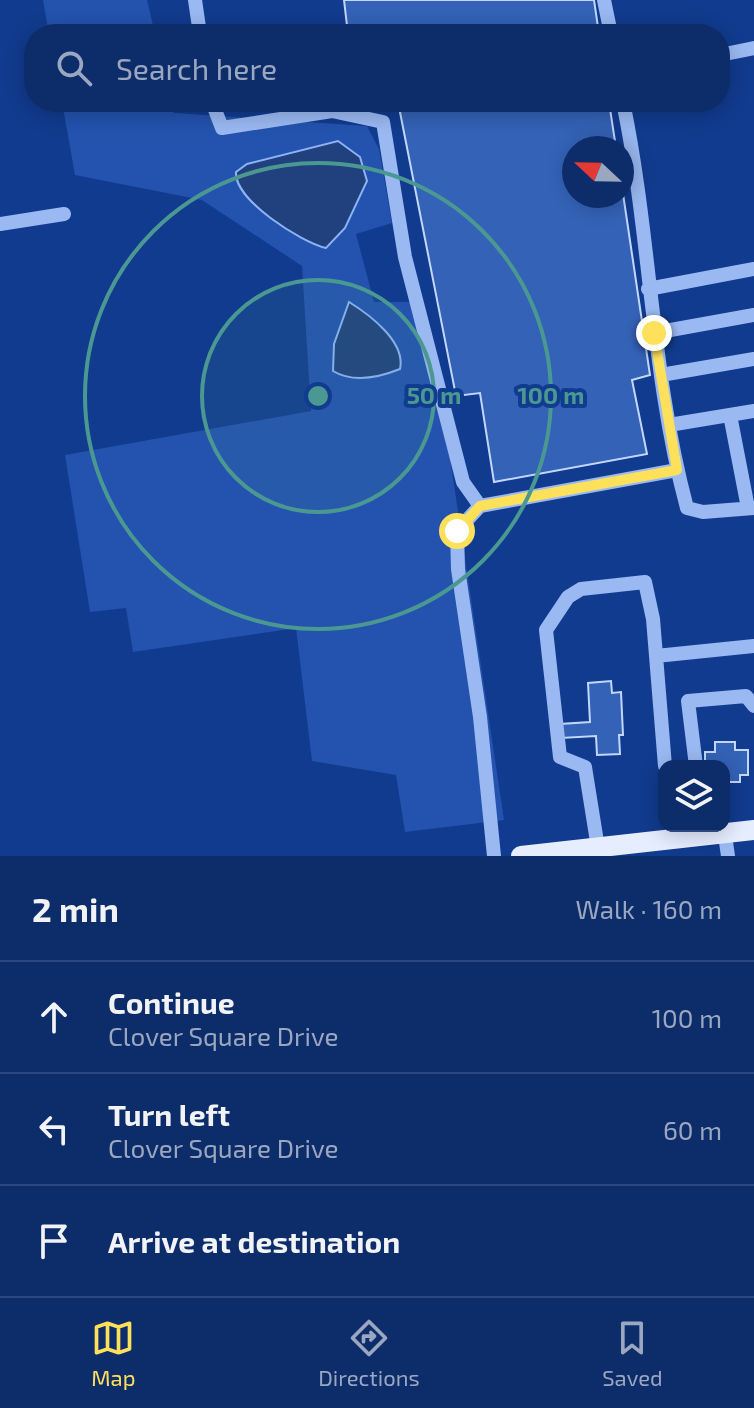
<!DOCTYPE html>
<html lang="en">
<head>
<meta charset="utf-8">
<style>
  :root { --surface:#0d2c6a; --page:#1b3872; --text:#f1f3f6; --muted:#9aa7c1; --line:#2d487e; --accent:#ffe05b }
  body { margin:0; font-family:"Exo 2",sans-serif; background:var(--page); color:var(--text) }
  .controls { position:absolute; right:24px; bottom:24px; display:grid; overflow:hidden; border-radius:16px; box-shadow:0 4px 20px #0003 }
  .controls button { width:72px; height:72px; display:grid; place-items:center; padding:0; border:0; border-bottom:2px solid var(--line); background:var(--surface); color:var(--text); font:40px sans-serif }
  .compass { position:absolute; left:562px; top:136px; width:72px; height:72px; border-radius:50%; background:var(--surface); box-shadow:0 4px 20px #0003; rotate:292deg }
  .stop { position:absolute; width:24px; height:24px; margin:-18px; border:6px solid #ffe05b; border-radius:50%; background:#fff }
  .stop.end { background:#ffe05b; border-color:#fff; box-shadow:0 2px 8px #0008 }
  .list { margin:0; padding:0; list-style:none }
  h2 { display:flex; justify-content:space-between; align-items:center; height:104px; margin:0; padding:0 32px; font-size:34px }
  h2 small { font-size:26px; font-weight:400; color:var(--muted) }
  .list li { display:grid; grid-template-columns:52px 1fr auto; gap:24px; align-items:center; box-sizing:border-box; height:112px; padding:0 32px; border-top:2px solid var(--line) }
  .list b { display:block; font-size:30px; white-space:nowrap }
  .list p { margin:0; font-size:26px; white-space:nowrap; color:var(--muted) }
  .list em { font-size:26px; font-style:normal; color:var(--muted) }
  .icon { flex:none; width:44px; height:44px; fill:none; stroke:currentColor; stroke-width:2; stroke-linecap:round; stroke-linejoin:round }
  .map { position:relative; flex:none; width:754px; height:856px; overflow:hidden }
  .search { position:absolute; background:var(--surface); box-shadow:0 4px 20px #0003; left:24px; right:24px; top:24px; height:88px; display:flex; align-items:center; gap:20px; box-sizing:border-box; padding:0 28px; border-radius:32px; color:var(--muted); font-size:30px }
  .sheet { height:440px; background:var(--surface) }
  nav { display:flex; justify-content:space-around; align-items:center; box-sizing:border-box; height:112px; border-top:2px solid var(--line); background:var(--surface); font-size:22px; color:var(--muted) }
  nav a { display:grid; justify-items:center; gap:4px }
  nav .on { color:var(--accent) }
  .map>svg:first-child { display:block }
  .green { fill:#2353ae }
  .water { fill:#20407e; stroke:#8cb3f6; stroke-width:2 }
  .building { fill:#3462b6; stroke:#c2d7fd; stroke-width:2 }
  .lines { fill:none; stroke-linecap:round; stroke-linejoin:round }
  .minor { stroke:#9ab9f2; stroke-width:14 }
  .major { stroke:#e5edff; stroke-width:20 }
  .route { stroke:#ffe05b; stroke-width:10 }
  .ring { fill:none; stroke:#4b9892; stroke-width:4 }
  .centre { fill:#4b9892; stroke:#113b8e; stroke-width:4 }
  .ring-label { font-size:24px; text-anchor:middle; font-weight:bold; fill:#4b9892; stroke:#113b8e; stroke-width:8; stroke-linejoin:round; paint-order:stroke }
</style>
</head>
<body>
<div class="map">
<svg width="754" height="856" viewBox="0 0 754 856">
  <rect width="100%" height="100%" fill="#113b8e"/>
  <path class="green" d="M43 0H147L155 34H49Z
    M62 102H171L174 113 367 126 379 149 392 223 356 234 374 302H416L439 384 504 820 405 832 396 775 312 761 296 628 133 652 126 608 90 612 65 455 311 411 302 266 202 200 75 175Z"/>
  <path class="water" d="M338 141 360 157 367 181 345 228 326 248C301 242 234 200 236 172L247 164Z
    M349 302C370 315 406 342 400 369 380 377 353 383 333 371L334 344Z"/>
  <path class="building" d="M344 0H594L599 34H348Z
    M398 102H609L616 148H574V196H622V187L650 375 632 380 647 454 494 482 480 393 456 396Z
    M611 681 612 693 621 692 623 735H619L620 754 597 755 596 736 561 738 560 724 590 722 588 683Z
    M715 742H735V750H748V775H740V782H724V766H705V752H715Z"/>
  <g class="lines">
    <path class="minor" d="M195 0 200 34
      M604 0 611 34
      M720 55 754 48
      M212 102 222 128 332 111 383 122 405 257 463 482 480 506
      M623 102C651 236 651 375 687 508L703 512 754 508
      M0 224 64 214
      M648 289 754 269
      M654 333 754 315
      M661 375 754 359
      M730 415 748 508
      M669 425 754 411
      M656 656 754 646
      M696 766 688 701 746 696 754 706
      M725 835 728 856
      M598 848 585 767 560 757 546 630 568 597 581 589 645 582 653 619 665 766
      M494 856 480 717 458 569 457 531 480 506 677 470"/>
    <path class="major" d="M521 856 754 830"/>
  </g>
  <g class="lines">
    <path class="route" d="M457 531 480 506 677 470 654 333"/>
  </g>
  <circle cx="318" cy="396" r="116" fill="#4b9892" fill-opacity=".12"/>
  <g class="ring">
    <circle cx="318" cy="396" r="116"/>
    <circle cx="318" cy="396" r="233"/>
  </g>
  <circle cx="318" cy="396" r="12" class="centre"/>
  <g class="ring-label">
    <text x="434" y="404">50 m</text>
    <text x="551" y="404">100 m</text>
  </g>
</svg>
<div class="controls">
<button><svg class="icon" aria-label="layers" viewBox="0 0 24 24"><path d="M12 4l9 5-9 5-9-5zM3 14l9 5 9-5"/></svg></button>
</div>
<svg class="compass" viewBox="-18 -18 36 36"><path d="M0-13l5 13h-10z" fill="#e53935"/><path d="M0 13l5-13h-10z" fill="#9aa7c1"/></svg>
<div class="stop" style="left:457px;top:531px"></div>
<div class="stop end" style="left:654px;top:333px"></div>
<div class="search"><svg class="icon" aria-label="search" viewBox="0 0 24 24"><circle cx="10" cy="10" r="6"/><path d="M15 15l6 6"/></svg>Search here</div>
</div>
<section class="sheet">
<h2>2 min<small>Walk · 160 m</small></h2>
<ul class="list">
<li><svg class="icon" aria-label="ahead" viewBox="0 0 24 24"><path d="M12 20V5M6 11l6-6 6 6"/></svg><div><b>Continue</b><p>Clover Square Drive</p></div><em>100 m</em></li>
<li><svg class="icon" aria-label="left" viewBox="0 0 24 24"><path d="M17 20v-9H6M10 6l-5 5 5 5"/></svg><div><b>Turn left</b><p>Clover Square Drive</p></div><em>60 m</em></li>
<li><svg class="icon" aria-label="arrive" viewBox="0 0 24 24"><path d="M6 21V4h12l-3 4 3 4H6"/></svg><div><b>Arrive at destination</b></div></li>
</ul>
</section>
<nav>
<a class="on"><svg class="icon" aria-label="map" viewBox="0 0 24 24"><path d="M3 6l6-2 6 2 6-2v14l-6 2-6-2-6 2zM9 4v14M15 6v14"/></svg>Map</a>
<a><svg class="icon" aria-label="directions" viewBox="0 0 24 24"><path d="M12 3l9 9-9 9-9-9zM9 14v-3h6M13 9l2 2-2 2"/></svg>Directions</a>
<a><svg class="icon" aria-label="saved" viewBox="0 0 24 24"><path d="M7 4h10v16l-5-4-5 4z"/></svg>Saved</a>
</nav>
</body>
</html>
